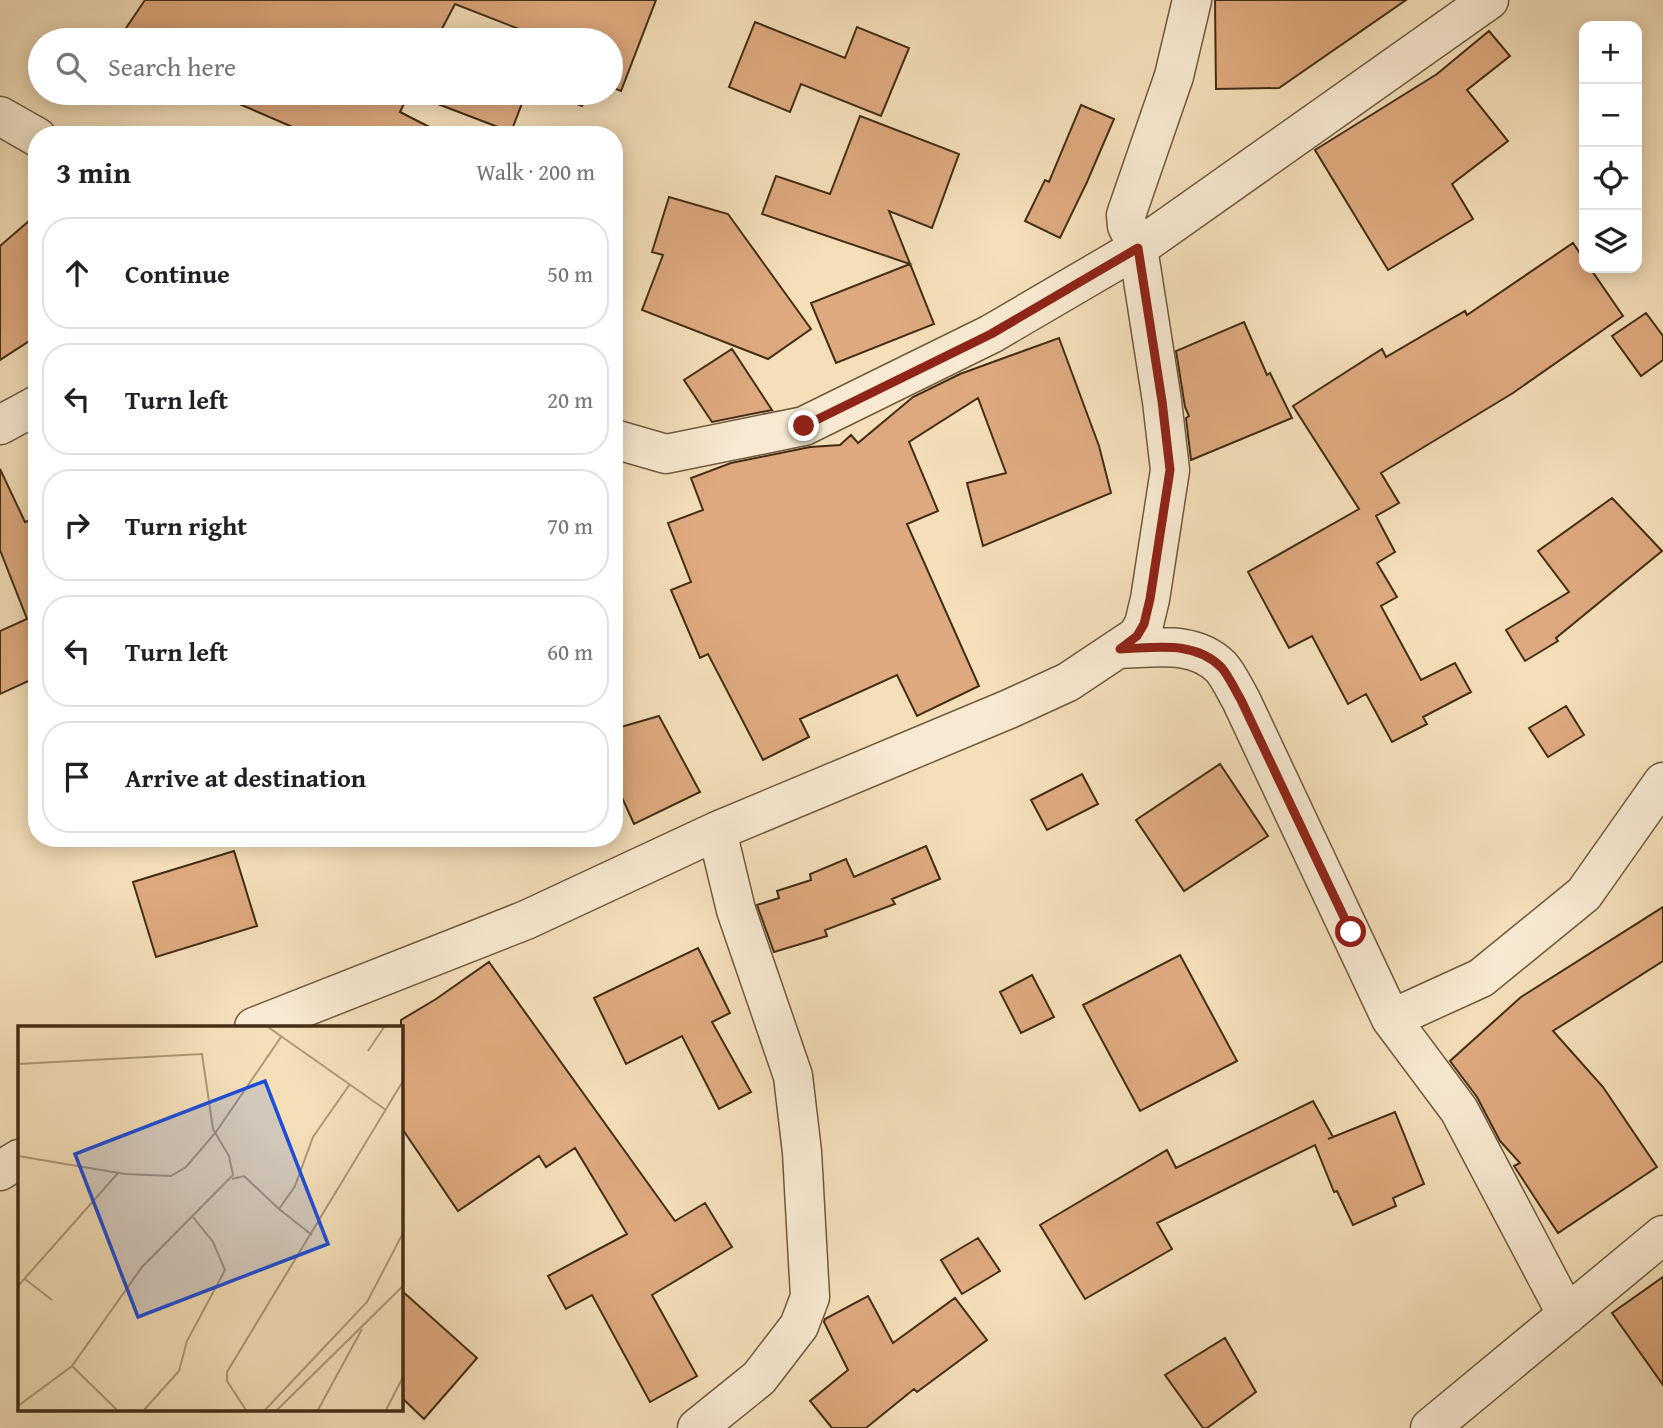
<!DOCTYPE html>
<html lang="en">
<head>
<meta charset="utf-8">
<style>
  :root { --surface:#fff; --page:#f2f2f2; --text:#202124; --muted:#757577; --line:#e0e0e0 }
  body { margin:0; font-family:"Gentium Book Plus",serif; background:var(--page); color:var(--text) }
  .controls { position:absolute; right:21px; top:21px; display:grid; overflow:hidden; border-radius:14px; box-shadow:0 4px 18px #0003 }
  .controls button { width:63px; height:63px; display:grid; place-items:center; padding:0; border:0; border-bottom:2px solid var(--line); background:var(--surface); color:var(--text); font:35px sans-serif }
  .stop { position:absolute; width:21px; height:21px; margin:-16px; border:5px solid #8f2418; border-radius:50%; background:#fff }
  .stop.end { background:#8f2418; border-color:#fff; box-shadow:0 2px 7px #0008 }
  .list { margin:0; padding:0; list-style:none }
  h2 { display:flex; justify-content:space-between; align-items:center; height:91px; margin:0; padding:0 28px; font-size:30px }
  h2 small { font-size:23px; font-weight:400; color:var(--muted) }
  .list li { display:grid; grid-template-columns:46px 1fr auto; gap:21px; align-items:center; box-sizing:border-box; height:112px; margin:0 14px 14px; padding:0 14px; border:2px solid var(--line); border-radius:28px }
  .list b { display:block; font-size:26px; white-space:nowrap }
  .list em { font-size:23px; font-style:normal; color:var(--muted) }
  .icon { flex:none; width:38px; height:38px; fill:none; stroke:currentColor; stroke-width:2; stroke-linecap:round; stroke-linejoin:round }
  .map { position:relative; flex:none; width:1663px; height:1428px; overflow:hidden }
  .search { position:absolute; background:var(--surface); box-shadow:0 4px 18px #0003; left:28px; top:28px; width:595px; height:77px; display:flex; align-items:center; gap:18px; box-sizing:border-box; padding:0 24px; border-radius:38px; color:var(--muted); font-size:26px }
  .panel { position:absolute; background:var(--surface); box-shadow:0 4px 18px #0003; left:28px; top:126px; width:595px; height:721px; border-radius:28px }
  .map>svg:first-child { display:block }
  .building { fill:#dea97e; stroke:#432d16; stroke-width:2 }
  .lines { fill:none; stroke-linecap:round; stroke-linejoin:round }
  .minor-casing { stroke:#6f5a3f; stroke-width:41 }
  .minor { stroke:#f8ead2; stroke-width:38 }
  .route { stroke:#8f2418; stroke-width:9 }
  .inset-road { fill:none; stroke:#ad9878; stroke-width:2 }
  .view { fill:#1d4ed8; fill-opacity:0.15; stroke:#1d4ed8; stroke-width:3.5 }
  .inset-edge { fill:none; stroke:#432d16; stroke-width:3.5 }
</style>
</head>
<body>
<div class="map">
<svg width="1663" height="1428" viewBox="0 0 1663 1428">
  <rect width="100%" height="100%" fill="#f4dfb9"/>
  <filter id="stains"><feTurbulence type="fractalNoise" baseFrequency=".00286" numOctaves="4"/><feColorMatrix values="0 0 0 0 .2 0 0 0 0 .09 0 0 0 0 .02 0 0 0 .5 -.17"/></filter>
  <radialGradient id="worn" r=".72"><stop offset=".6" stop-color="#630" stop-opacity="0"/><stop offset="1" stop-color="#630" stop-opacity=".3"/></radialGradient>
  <path class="building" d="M145 0H656L621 91 611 87V40H547L455 4 436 40H118Z
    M1215 0H1406L1279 88 1216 89Z
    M755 22 845 58 857 27 909 48 881 116 801 84 790 112 729 87Z
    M1489 31 1510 56 1467 90 1508 141 1452 184 1473 219 1388 270 1315 150 1437 74Z
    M214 93H409L400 112 445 135H311Z
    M417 93H526L511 132 417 96Z
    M548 93H587L582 106Z
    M1081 105 1114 119 1087 182 1060 238 1025 221 1045 180 1049 182Z
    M860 116 959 154 932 228 889 211 934 324 836 363 811 303 910 264 762 214 776 176 830 194Z
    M669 197 728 214 811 329 768 359 642 310 663 255 652 252Z
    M37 214V336L0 360V246Z
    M1573 243 1584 259V268H1590L1623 316 1513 393 1381 473 1399 503 1376 516 1395 552 1377 563 1397 597 1381 606 1421 680 1455 663 1471 692 1423 717 1427 724 1392 742 1366 694 1348 704 1312 636 1289 648 1248 572 1359 509 1293 406 1382 349 1386 357 1465 311 1467 315Z
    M1646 313 1663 336V360L1641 376 1612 336Z
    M1244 322 1267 375 1270 373 1292 418 1191 460 1186 418 1189 416 1185 407 1176 351Z
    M1059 338 1099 446 1111 493 983 546 967 483 1006 473 978 398 909 442 938 511 907 524 979 686 917 716 897 675 800 719 809 737 763 760 708 654 700 658 671 590 691 582 668 523 703 510 691 478 731 463 810 447 840 445 851 435 858 443 913 397 960 374Z
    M732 349 772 410 712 422 684 380Z
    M0 469 25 522 37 518V677L0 694V631L27 619 0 550Z
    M1612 498 1662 551 1556 638 1558 641 1525 661 1506 630 1569 592 1538 551Z
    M1566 706 1584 735 1548 757 1529 728Z
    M659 716 700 792 634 824 614 780V729Z
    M1220 764 1268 836 1184 891 1136 820Z
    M1082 774 1098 804 1047 830 1031 800Z
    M926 846 940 879 892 899 895 904 825 930 827 936 774 952 757 905 779 898 777 891 811 880 810 874 846 859 854 877Z
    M234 851 257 926 156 957 133 882Z
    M1663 907V961L1553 1031 1603 1087 1657 1167 1558 1233 1514 1166 1520 1163 1500 1141 1477 1097 1450 1061 1521 997Z
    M698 948 730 1013 712 1022 751 1092 719 1109 682 1036 626 1064 594 998Z
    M1180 955 1237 1061 1140 1111 1083 1005Z
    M489 962 675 1221 705 1203 732 1247 652 1295 697 1376 650 1402 592 1295 566 1309 548 1276 627 1234 575 1148 546 1167 539 1156 458 1211 401 1127V1020L436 999Z
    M1032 975 1054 1017 1021 1033 1000 992Z
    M1313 1101 1333 1137 1328 1139 1395 1112 1424 1184 1393 1198 1396 1206 1353 1225 1337 1191 1334 1192 1315 1145 1157 1223 1172 1249 1085 1299 1040 1225 1167 1150 1176 1168Z
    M978 1238 1000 1271 962 1294 941 1260Z
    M1663 1277V1385L1612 1313Z
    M401 1290 477 1358 424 1419 401 1397Z
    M868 1296 893 1343 955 1298 987 1340 917 1392 914 1389 866 1428H832L810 1401 848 1370 824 1322 825 1319Z
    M1225 1338 1256 1392 1207 1428H1203L1165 1375Z"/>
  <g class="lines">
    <defs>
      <path id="minor" d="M0 116 37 137
        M0 425 37 405
        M614 439 666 454 804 426 991 334 1138 248 1489 0
        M1120 649C1155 648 1194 640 1221 667 1229 676 1235 690 1241 700L1391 1019 1481 978 1584 894 1663 782
        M1391 1019 1459 1110 1567 1315
        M254 1027 526 920 717 831 1009 709 1068 682 1137 636 1144 624 1150 599 1170 470 1162 401 1138 248 1127 226 1126 215 1174 76 1192 0
        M0 1171 19 1159
        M697 1428 759 1378 799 1326 810 1297 802 1152 793 1076 736 910 717 831
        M1430 1428 1663 1235"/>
    </defs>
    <use href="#minor" class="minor-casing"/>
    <use href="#minor" class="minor"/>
  </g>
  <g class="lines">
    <path class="route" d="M804 426 991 334 1138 248 1162 401 1170 470 1150 599 1144 624 1137 636 1120 649C1155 648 1194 640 1221 667 1229 676 1235 690 1241 700L1351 932"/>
  </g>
  <g transform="translate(18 1026)">
    <rect width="385" height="385" fill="#f4dfb9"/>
    <path class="inset-road" d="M250 1 368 84M350 25 366 1M0 38 184 28 195 103 211 130 215 149 124 241 54 340 0 380M0 130 107 148 153 150 168 141 198 106 263 11M214 153 226 150 261 183 277 160 295 111 332 58M261 183 294 209M7 253 34 274M0 260 100 147M54 340 99 384M126 384 161 345 169 315 207 244 195 216 175 191M228 384 209 355V346L385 55M247 384 349 276 385 207M259 384 385 260M300 384 344 303M368 384 385 351"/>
    <path class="view" d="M247 55 310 218 120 291 57 128Z"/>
    <rect width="385" height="385" class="inset-edge"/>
  </g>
  <rect width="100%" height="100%" filter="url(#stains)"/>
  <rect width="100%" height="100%" fill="url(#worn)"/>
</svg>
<div class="controls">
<button>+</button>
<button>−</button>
<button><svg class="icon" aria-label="locate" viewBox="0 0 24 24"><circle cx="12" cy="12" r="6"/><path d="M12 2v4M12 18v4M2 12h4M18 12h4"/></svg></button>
<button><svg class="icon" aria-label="layers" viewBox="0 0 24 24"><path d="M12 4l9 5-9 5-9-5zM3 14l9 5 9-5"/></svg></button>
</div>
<div class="stop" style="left:1351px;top:932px"></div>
<div class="stop end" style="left:804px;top:426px"></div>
<div class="search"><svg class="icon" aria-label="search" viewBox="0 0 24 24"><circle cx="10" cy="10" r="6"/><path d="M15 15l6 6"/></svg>Search here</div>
<section class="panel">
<h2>3 min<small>Walk · 200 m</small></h2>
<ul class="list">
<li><svg class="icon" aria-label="ahead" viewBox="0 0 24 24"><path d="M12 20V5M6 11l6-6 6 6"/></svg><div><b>Continue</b></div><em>50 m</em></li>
<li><svg class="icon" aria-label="left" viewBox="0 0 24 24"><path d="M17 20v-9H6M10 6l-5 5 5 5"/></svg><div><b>Turn left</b></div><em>20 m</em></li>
<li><svg class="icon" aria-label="right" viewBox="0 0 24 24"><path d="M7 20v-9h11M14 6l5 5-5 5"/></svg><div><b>Turn right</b></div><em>70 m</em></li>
<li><svg class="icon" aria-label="left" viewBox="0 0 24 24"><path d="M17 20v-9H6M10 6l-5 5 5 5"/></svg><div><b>Turn left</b></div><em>60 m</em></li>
<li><svg class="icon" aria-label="arrive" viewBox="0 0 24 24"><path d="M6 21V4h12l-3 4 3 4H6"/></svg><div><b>Arrive at destination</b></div></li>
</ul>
</section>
</div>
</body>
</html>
